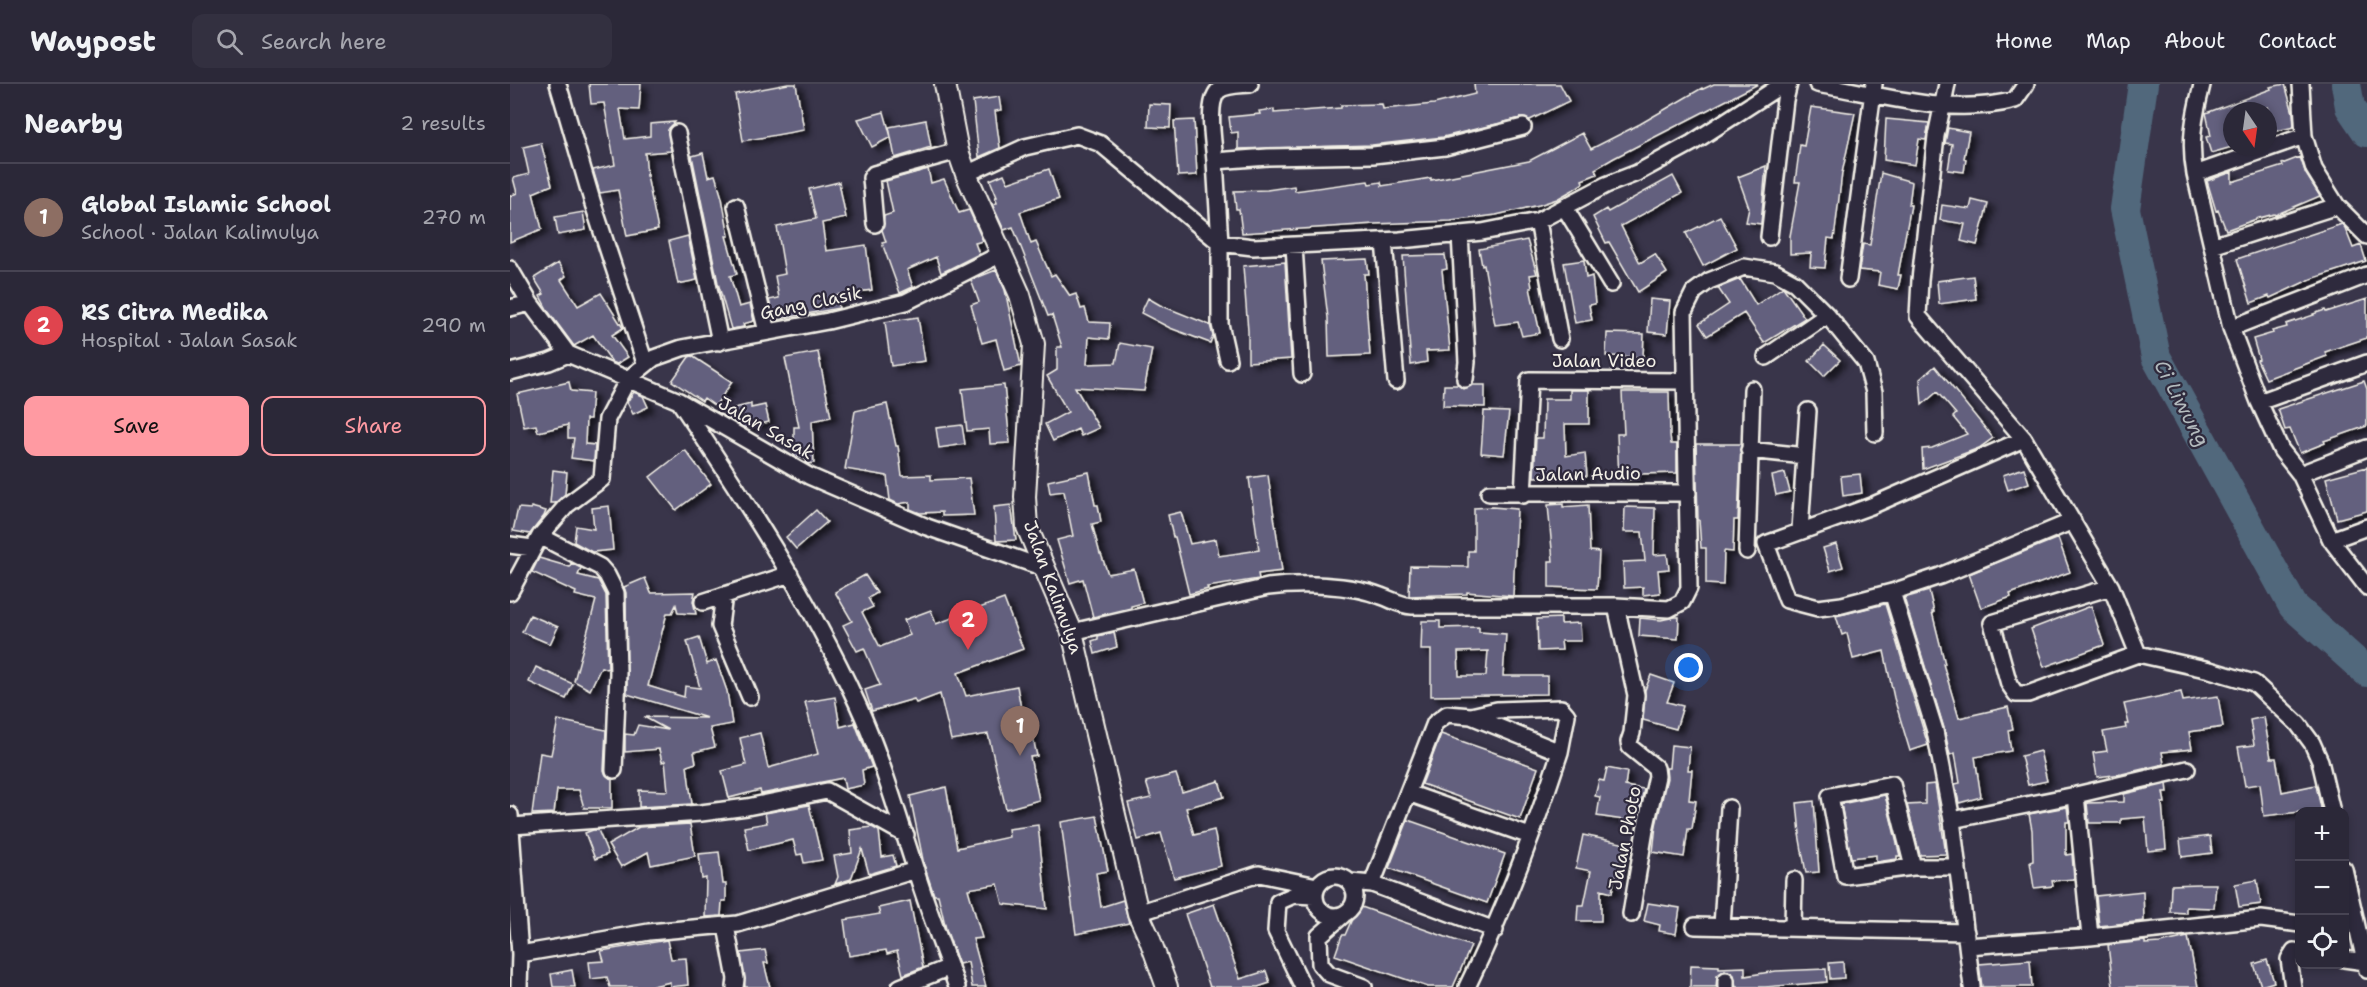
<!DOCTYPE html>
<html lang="en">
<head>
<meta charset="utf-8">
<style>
  :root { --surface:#2b2838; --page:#333040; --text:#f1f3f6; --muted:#a6a6ae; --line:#474453; --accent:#ff9aa2 }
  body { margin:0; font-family:"Shantell Sans",sans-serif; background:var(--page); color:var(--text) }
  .controls { position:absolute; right:18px; bottom:18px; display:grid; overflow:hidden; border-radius:12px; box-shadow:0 3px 9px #0003 }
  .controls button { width:54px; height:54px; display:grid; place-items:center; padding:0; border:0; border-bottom:2px solid var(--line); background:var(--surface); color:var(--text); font:30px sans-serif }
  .compass { position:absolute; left:1713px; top:18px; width:54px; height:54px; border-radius:50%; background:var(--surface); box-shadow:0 3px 9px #0003; rotate:167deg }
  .you { position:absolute; left:1179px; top:584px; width:21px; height:21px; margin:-15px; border:4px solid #fff; border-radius:50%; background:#1a73e8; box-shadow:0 0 0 9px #1a73e833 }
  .badge { display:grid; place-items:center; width:39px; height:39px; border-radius:50%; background:var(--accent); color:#fff; font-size:20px; font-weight:700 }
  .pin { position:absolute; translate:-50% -50px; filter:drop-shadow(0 2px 3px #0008) }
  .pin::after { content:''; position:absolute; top:32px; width:21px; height:18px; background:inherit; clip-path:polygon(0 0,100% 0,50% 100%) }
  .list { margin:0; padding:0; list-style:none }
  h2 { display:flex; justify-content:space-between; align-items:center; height:78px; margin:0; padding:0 24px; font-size:26px }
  h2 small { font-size:20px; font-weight:400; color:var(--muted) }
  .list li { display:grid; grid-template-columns:39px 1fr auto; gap:18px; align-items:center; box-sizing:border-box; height:108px; padding:0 24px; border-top:2px solid var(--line) }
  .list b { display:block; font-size:22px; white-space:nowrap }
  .list p { margin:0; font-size:20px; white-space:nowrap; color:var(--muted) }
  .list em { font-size:20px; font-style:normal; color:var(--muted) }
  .actions { display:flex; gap:12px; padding:18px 24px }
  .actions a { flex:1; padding:14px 0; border:2px solid var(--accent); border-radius:12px; text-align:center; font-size:21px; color:var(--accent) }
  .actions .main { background:var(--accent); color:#111 }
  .icon { flex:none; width:33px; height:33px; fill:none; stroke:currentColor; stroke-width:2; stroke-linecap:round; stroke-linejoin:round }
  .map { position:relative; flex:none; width:1857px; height:903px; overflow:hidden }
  header { display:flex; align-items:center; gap:36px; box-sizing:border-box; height:84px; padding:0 30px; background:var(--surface); border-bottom:2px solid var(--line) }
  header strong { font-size:28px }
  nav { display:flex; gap:33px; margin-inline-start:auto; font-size:21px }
  .search { width:420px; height:54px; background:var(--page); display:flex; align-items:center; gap:15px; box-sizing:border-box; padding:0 21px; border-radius:12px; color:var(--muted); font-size:22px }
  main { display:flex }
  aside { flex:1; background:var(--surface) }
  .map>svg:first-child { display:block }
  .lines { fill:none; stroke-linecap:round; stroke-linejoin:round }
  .river { stroke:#51687c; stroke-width:30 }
  .building { fill:#63607e; stroke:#f4f1e8; stroke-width:1.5; fill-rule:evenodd; filter:url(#shadow) }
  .minor-casing { stroke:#f4f1e8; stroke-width:20 }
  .tertiary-casing { stroke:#f4f1e8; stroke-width:24 }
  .minor { stroke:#2f2a3d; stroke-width:15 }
  .tertiary { stroke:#2f2a3d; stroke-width:20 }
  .labels { text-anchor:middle; stroke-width:4.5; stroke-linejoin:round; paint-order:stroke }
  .street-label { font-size:18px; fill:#f4f1e8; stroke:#2f2a3d }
  .water-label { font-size:20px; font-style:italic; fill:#b3babd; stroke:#2f2a3d }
</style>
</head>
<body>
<header>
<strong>Waypost</strong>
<div class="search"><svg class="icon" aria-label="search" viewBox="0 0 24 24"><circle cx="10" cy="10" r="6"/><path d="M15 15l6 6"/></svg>Search here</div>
<nav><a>Home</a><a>Map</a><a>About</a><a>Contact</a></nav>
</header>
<main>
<aside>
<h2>Nearby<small>2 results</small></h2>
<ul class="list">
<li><span class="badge" style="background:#8d6e63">1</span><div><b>Global Islamic School</b><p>School · Jalan Kalimulya</p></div><em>270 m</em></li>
<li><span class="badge" style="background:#e0444e">2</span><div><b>RS Citra Medika</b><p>Hospital · Jalan Sasak</p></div><em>290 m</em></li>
</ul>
<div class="actions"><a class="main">Save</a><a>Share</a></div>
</aside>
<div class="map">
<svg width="1857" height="903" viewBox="0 0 1857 903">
  <defs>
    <filter id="shadow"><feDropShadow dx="6" dy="4" stdDeviation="3" flood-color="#0009"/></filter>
  </defs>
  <rect width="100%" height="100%" fill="#39354a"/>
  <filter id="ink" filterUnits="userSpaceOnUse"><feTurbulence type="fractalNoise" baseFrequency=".0167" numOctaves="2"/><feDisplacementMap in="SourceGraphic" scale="12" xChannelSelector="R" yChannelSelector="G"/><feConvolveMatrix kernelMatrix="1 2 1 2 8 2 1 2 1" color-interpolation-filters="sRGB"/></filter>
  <g filter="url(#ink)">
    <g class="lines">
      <path class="river" d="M1633 0 1615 125 1646 273 1783 522 1857 588
        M1836 0 1840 23 1857 48"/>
    </g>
    <path class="building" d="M79 0H131L129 26 110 25 115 55 140 52V40L165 38 158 46 161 67 135 69 137 92 148 146 117 152 108 106 90 109 83 86 105 81 94 19 81 20Z
      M278 0H286L294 46 233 57 225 10Z
      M964 0H1050L1059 17 1020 36 1011 34 933 53 862 61 728 65V48L721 49 719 33 750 30 749 27 764 25V29L831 24V21L872 20 873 25 924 20 965 10Z
      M1204 0H1248L1104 74 1085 85 1087 90 1072 96 1073 99 1061 107 1047 115 1029 121 986 131 941 137 864 140 732 149 729 125H726L724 107 757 106 784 102 785 107 858 97 859 100 871 98 872 102 921 94V96L1019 77 1072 49 1081 65 1130 40 1192 4 1193 5Z
      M1775 0 1783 29 1784 43 1758 49V23L1744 27H1722V63L1701 69 1696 53 1701 52 1696 29 1761 5 1760 3Z
      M489 13 491 26 485 27 490 64 469 73 463 17Z
      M639 20 661 21 660 44 638 43Z
      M1301 23 1345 29 1332 89 1324 155 1318 154 1315 184 1300 183 1301 169 1280 170V152L1290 98H1285L1290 61 1294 62Z
      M374 28 381 53 362 63 348 35Z
      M1376 35 1419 39 1416 56 1409 55 1405 81 1374 76Z
      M416 36 421 63 385 74 379 43Z
      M684 36 687 91 668 92 664 37Z
      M1438 44 1459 48 1454 74 1456 75 1454 88 1438 86 1442 60 1435 59Z
      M31 59 42 101 23 109 32 145 0 158V112L7 109 3 94 19 90 13 63Z
      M193 69 198 93 205 91 212 114 219 152H216L227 190 220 192 229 223 240 220 244 237 233 240 234 243 221 245 208 199 182 72Z
      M1790 73 1796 90 1810 112 1765 131 1764 130 1749 134 1716 146 1708 126 1706 127 1697 97 1722 88V98L1773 82 1772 80Z
      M1256 82 1251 140 1236 138 1239 124 1228 93Z
      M418 85 421 99 434 95 449 129 459 126 473 157 465 159 469 170 431 189 426 173 397 186 403 203 390 209 372 159 376 158 372 146 374 132 383 129 376 97Z
      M539 85 549 115 510 128 521 160 526 158 541 192 545 190 560 212 566 210 571 225 575 224 579 238 600 239 599 255 579 253 577 280 606 279 610 259 642 265 634 307 565 303 589 344 571 352 568 345 543 357 535 340 558 328 537 292 547 286V263H552L542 231 538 232 503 143 494 146 482 120 487 119 485 113H487L480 96 494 90 498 99Z
      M1371 89 1402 98 1399 121H1401L1388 191H1391L1388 205 1368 201 1370 188 1349 186 1353 160 1360 161Z
      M1163 92 1172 109 1111 142 1130 179 1145 170 1157 189 1128 208 1099 158 1096 159 1083 133 1096 125 1098 128Z
      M329 98 336 134 312 139 316 167 356 161 362 206 326 211 329 224 264 236 259 216 269 214 265 192 275 190 267 143 306 135 299 105Z
      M1462 116 1478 120 1467 161 1451 157 1455 140 1430 136 1432 121 1460 125Z
      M73 128 76 146 48 151 45 133Z
      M1210 132 1227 164 1193 182 1176 149Z
      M1832 140 1835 144 1843 164 1851 161 1856 177 1801 195 1760 214 1759 212 1741 219 1727 175Z
      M178 152 187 196 168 200 159 157Z
      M1017 156 1027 190 1020 191 1022 204H1020L1030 249 1012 252 1008 238 985 241 974 181 972 182 969 165Z
      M935 171 937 185 932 186 940 266 916 267 917 278 901 281 893 172Z
      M857 175 859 190H854L860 271 819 273 818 234 811 177Z
      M1074 176 1076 194 1082 192 1085 220 1079 221 1082 236 1065 239 1054 179Z
      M775 178 781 275 738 278V247L733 182Z
      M48 179 56 192 51 196 68 222 91 209 113 244 102 251 118 273 107 280 102 278 83 251 64 262 38 227 30 212 34 210 24 194Z
      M486 186 495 206 511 282 494 287 486 255 472 259 461 221 469 218 461 196Z
      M1463 192 1466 215 1429 220 1427 197Z
      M1230 195 1246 221 1273 203 1295 234 1254 259 1234 229 1197 252 1189 240 1219 220 1208 204Z
      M638 214 650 221 700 241 703 252 700 259 660 244 631 229Z
      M1140 215 1160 217 1157 250 1138 248Z
      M1857 215V254L1815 268 1817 272 1756 295 1747 276 1749 275 1743 255 1763 249 1762 247 1777 243 1776 240 1804 231 1803 230 1815 226 1816 228Z
      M408 233 415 277 381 282 375 238Z
      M1097 249 1134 250 1133 273 1096 272Z
      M1314 261 1330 276 1314 292 1299 277Z
      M308 268 321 333 302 337 304 379 297 380 296 375 284 372V343H289L275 274Z
      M182 272 222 298 205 322 194 314 192 317 162 297 179 273Z
      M1425 282 1483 354 1469 364 1413 385 1412 365 1422 364 1457 350 1443 333 1446 330 1427 308 1412 321 1410 295Z
      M1854 297 1857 305V342L1814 357 1815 359 1790 369 1780 345 1775 346 1768 325Z
      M59 298 61 307 82 309 80 335H76L75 360 85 361 84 377 61 374 64 354H58V341L28 348 26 341 14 343 7 310Z
      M494 301 500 359 480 360 479 345 457 347 452 305Z
      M934 301H948L954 305 962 301H975V323L933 322Z
      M1060 306H1079V340H1055L1056 372 1075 369 1077 392 1024 393 1026 354H1033L1034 315H1060Z
      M124 308 133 312 138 323 123 330 117 318Z
      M1112 308H1159L1160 351 1161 360H1167V389L1129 390V395L1109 396 1107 350H1114Z
      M241 320V324L255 321 259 338 235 344 217 334 219 332 212 327Z
      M377 320 386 362H388L392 392 421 391V396L459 394 464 431 432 432V428L410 429 400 425V418L388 420 380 416 377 392 335 385 345 327Z
      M974 327 999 328 994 371 971 369Z
      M452 341 455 360 429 364 426 344Z
      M1186 360H1231L1228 436H1224L1223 468 1214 467 1213 501 1196 500V464H1191L1189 436H1188Z
      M175 366 201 400 166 426 140 393Z
      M1857 383V427L1827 435 1816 394Z
      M1514 384 1519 399 1498 406 1493 391Z
      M43 386 57 388 55 410 45 419H40Z
      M579 388 585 421H588L591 438 582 440 590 470H591L598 490 624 485 633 519 621 522V524L583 533 573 495 560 499 547 456 563 452 554 407 540 409 538 397Z
      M1275 389 1280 408 1266 411 1262 392Z
      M1350 390 1352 409 1333 412 1331 392Z
      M758 391 772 487 748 490 749 495 697 503 698 505 679 510 665 453H663L658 431 671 428 680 460 706 455 709 472 749 466 739 394Z
      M1053 420V423L1078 421 1080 467 1089 468 1087 505 1039 503V477H1043L1038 421Z
      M501 421 506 456 486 457 484 423Z
      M99 422 103 466 82 468 64 458 66 442 84 445 82 424Z
      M21 423 36 427 34 432 20 450 3 447 8 424 21 425Z
      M982 423 1007 425 1003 512 957 508V510L899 512 900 482 958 483V467H964V424Z
      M1115 423 1145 424 1144 471 1157 470 1159 485 1148 486 1150 509 1133 511V503L1114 504 1113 478 1135 477 1132 448H1114Z
      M306 426 317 438 286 465 276 453Z
      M1548 454 1560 488 1500 510 1501 513 1471 524 1459 490Z
      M1326 460 1333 483 1320 487 1313 464Z
      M29 474 60 483 61 479 71 484 68 491 88 496 96 511 98 585 91 583 80 606 64 597 86 516 65 511 66 508 22 488Z
      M355 491 367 509 358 514 363 523 352 528 370 563 400 551 394 536 421 526 426 540 494 515 513 565 448 589 456 612 507 602 514 641 520 640 527 672 520 673 529 716 496 725 478 650 441 656 430 610 406 619 404 615 362 627 355 606 370 601 354 564 347 567 333 541 342 537 325 508Z
      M135 494 141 509 185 508 183 517 186 530 168 529 166 521 162 529H157L138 602 174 613 175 602 190 604 177 557 189 553 197 580 206 576 217 607 222 640 200 644 205 663 184 668 186 679 177 682 182 720 129 723V706L158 707 155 677 152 678 149 665 115 668V650L124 651 128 641 158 646 134 633 197 634 117 610 116 509 114 503Z
      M1419 507 1424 528H1422L1435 580H1433L1449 634 1498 623 1503 645 1498 646 1501 667 1465 673 1471 713 1449 719 1445 700 1450 699 1445 669 1440 671 1434 644 1394 514Z
      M1375 520 1418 661 1400 667 1384 614 1374 567 1343 575 1337 549 1332 551 1326 532Z
      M1581 522 1594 561 1534 583 1521 545Z
      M20 531 48 543 40 560 12 548Z
      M1165 533H1169L1168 555 1129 552 1130 534 1151 536Z
      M1051 534V540L1070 539 1071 557H1051L1052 566 1028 567 1027 535Z
      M912 537H930V544L969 543V548L996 550 993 592H1037V610L921 612V566H911ZM978 567 976 592H949L948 568Z
      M604 548 607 563 585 570 582 557 588 555V552Z
      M26 583 63 600 56 615 19 598Z
      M1141 591 1164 599 1157 618 1173 622 1166 645 1133 636 1135 606Z
      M1671 608 1673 617 1708 612 1713 643 1679 648 1682 665 1652 668 1654 680 1612 690 1587 693 1583 669 1597 667 1593 648 1616 644 1615 640H1619L1614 620Z
      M325 613 330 643 345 639 362 683 352 686 354 701 335 705 333 694 251 710 250 706 219 714 212 687 236 681 230 654 250 649 258 684 308 670 295 618Z
      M1754 633 1761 674H1766L1772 708 1806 701 1812 728H1790L1754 732 1750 700 1735 702 1728 663 1744 661 1740 636Z
      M48 636 96 646 94 686 96 691 102 695V724H74L69 706H47L44 729 22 730 30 669 41 671Z
      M931 650 1028 684 1010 735 912 700Z
      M1161 661 1180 663 1178 686H1182L1179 716 1186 717 1182 745H1178L1174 773 1143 768 1146 741 1157 694 1156 684H1159Z
      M1530 667 1537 697 1518 701 1511 672Z
      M1097 684 1117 688 1115 702 1134 705 1127 738 1087 732 1090 713 1085 712 1089 696 1094 697Z
      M666 690 672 708 709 697 714 713 676 724 684 751 704 746 711 782 664 794 651 749 628 756 618 719 641 714 636 698Z
      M1425 700 1436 770 1410 771 1397 721 1415 720V701Z
      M1657 700 1658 708H1653L1655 719H1652L1656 765 1638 767 1635 733 1611 735V739H1579L1577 719 1614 718V710Z
      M436 703 447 764 499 753 498 745 528 741 537 825 493 820 488 800 458 805 472 854 463 855 476 903H462L458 878 449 880 448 878 436 845 428 811H424L414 781 400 712Z
      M1375 711 1390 772H1387V775L1366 778V771L1341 774 1331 720Z
      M1304 717 1309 788 1296 789 1289 750H1290L1287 719Z
      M299 721 312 776 294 779 292 770 287 771 283 756 239 766 234 743 257 739 255 729Z
      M1557 723 1559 738H1556V771L1562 770 1564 795 1542 797 1543 802 1524 804 1520 778 1523 777 1522 746 1519 730Z
      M587 732 598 787 586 789 591 823 613 816 619 839 566 850 551 738Z
      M898 736 995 770 977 819 879 784Z
      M180 740 185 772 141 781 138 768 111 783 98 761 129 743Z
      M362 743 369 747 372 773 383 771 386 782 359 790 352 765 341 795 325 800 328 793 324 772 342 769 340 746Z
      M83 746H88L98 770 85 775 75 749Z
      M1073 751 1116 760 1109 793 1105 792 1102 809 1091 806V837H1067L1068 821H1074L1081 787 1066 784Z
      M1700 752 1702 769 1672 773 1670 756Z
      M209 768 213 800H216V817H212L211 832 195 833 196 794 192 795 189 770Z
      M1747 796 1751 820 1729 823 1725 800Z
      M1689 800H1706L1704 824 1676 823V829L1660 828 1661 801Z
      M1633 807 1634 837 1589 842 1586 812Z
      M400 817 413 883 393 891 387 867 377 870 376 866 339 872 334 836 370 830 368 824Z
      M1138 819 1170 824 1166 850 1149 847 1150 841 1134 837Z
      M704 820 730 895 756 887 760 899 748 903H700L675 830Z
      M846 821 961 862 943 903H918L825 871 832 851H835L842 835Z
      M1678 853 1688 903H1603L1598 861 1635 857V860L1650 859Z
      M157 856 161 875 176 874 178 901 160 903V898L139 903H100L97 893 81 895 79 878 94 877 91 867Z
      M255 866 258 879H254L260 903H235L231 869Z
      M1520 876 1522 903H1472L1469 880Z
      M1757 876 1764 898 1751 902 1744 880Z
      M1333 878 1334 894 1320 895 1319 879Z
      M1181 881 1209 882V884L1235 883V892L1266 887 1316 885 1317 898 1255 903H1226L1224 891 1215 886 1207 892 1206 903H1180Z
      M62 886 65 903H43L41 890Z"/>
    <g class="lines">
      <defs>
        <path id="minor" d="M48 0 83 120 135 279
          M1307 0C1373 11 1440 33 1505 16L1516 0
          M1437 0 1426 52 1410 196 1408 232 1514 355 1601 503 1628 570 1700 586 1744 599 1788 640 1802 659 1810 677 1822 728
          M167 49 210 258
          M1794 52 1804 85 1827 122
          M705 77C704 61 696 20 708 7 716 0 731 1 740 0
          M456 90 515 63 567 51 591 60 710 159 743 163 890 156 972 148 1028 137 1096 101 1127 89 1182 59 1273 0
          M1685 90C1679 57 1684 33 1692 1
          M226 122 257 248
          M1055 124 1101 200
          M1028 137 1050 255
          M365 140 361 94 364 90 448 67
          M950 150 957 278 955 295
          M1857 152 1827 122 1702 162 1721 244 1749 318 1771 366 1790 390 1821 456 1857 503
          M1259 153 1275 16 1279 0
          M874 157 886 297
          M784 162 792 290
          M1702 162 1685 90 1794 52 1791 0
          M0 185 20 219 58 270 169 317 299 392 417 443 534 484
          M1338 195 1364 0
          M0 224 20 219
          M1721 244 1857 191
          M1256 273 1317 231
          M718 276 710 240V159L705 77 758 73 863 71 935 63 1013 43
          M0 288 39 278 58 270
          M169 317C234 414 298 512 347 619 371 671 388 732 406 787 418 826 433 864 447 903
          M1749 318 1857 279
          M1514 355 1361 422 1256 460 1277 516 1308 524 1332 521 1382 508 1430 492 1563 437
          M1239 366 1295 372
          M1790 390 1857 364
          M979 409H1178
          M1013 411 1019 296 1175 297
          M1290 446 1298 327
          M30 452 90 483 97 491 106 509 108 589 104 686
          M1821 456 1857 443
          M0 461 22 464
          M1237 467 1242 305
          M1601 503 1482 539 1499 600 1506 610H1518L1628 570
          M0 508 30 452 57 421 92 395 97 335 118 295 144 274 172 264 318 237 396 218 491 170
          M1382 508 1425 647 1442 736 1462 903
          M214 511 210 542 240 613
          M193 518 280 490
          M1106 522 1126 611 1122 649 1119 658 1120 663 1146 684 1147 692 1135 746 1121 830
          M562 548 758 503C791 499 840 500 871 512 883 516 889 521 902 522H1106L1159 525 1172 518 1179 504 1174 228 1184 208 1199 197 1234 183 1265 188 1285 199 1317 231 1356 279 1364 308 1365 349
          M961 632 987 626 1051 624 1057 631 1050 668
          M898 709 1020 752
          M1566 711 1580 853
          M0 731 10 870 9 903
          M1442 736 1566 711 1677 685
          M2 742 191 729 237 723 317 707 396 751
          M1403 783 1335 792 1320 712 1382 700 1403 783H1448
          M1834 785 1857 886
          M805 812a20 20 0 1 1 40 0a20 20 0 1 1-40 0Z
          M840 798 862 800 985 846
          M862 800 925 639 937 630 961 632 1050 668C1024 748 994 827 957 903
          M628 829 749 790 807 802
          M833 831 809 852 810 880 819 890 854 903
          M216 842 226 895 225 903
          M1185 842 1456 848
          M1212 843 1219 724
          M1283 844 1284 796
          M1457 862 1580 853 1751 835 1790 840
          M10 870 139 848 228 840 406 786
          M1834 875 1855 878
          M1216 896V903
          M390 903 440 883
          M793 903 766 847 768 818 784 811 804 812
          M1783 903 1779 875 1784 867 1790 868"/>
        <path id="tertiary" d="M435 0 448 67 456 90 510 211 524 260 515 413 517 443 562 548 628 829 639 853 657 903"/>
      </defs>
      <use href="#minor" class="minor-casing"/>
      <use href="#tertiary" class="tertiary-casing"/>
      <use href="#minor" class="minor"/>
      <use href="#tertiary" class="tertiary"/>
    </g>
  </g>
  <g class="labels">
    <g class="street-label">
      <text transform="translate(301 219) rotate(-12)" y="6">Gang Clasik</text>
      <text x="1094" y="283">Jalan Video</text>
      <text transform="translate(256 344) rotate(30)" y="6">Jalan Sasak</text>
      <text transform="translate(1078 390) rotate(-1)" y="6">Jalan Audio</text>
      <text transform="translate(543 503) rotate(70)" y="6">Jalan Kalimulya</text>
      <text transform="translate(1115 754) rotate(-79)" y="6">Jalan Photo</text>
    </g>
    <g class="water-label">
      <text transform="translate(1672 319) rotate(62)" y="7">Ci Liwung</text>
    </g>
  </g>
</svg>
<div class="controls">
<button>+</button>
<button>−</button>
<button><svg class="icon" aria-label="locate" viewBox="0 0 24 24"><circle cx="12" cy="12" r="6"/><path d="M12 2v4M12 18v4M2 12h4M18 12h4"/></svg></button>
</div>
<svg class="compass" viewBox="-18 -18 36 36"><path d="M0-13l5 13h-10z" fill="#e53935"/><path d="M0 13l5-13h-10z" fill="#a6a6ae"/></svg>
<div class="you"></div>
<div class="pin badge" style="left:510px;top:672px;background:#8d6e63">1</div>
<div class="pin badge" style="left:458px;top:566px;background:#e0444e">2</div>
</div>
</main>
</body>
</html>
